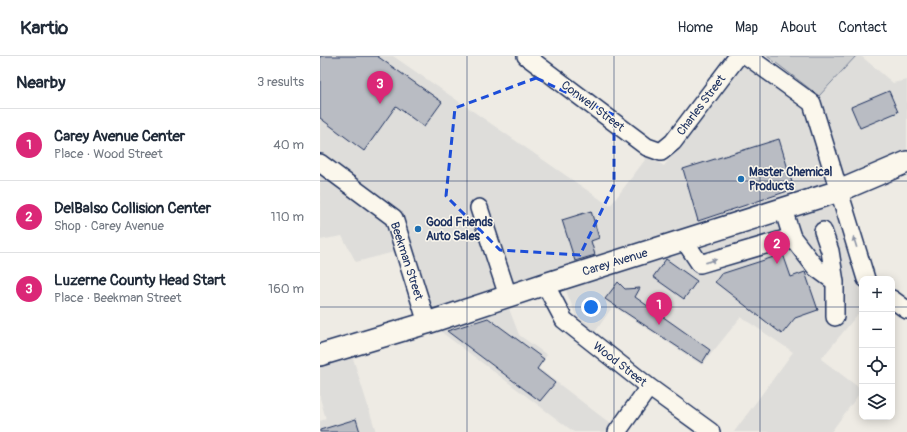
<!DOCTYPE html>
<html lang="en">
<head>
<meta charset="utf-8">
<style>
  :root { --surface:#fff; --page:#f6f6f7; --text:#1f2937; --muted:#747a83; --line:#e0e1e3; --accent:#db2777 }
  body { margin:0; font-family:Pangolin,sans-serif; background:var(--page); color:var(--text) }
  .controls { position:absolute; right:12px; bottom:12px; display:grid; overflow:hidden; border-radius:8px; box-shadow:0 2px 10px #0003 }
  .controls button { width:36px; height:36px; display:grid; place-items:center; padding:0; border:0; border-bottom:1px solid var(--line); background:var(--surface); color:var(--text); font:20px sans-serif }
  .you { position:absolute; left:271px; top:251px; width:14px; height:14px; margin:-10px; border:3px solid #fff; border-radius:50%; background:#1a73e8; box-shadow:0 0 0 6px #1a73e833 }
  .badge { display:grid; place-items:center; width:26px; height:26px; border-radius:50%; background:var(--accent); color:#fff; font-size:13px; font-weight:700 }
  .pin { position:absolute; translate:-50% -33px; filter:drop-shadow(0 1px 2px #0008) }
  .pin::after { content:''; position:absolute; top:21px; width:14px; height:12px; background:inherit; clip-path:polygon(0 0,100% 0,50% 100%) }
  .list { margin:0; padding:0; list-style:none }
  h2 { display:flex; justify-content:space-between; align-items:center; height:52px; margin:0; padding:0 16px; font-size:17px }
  h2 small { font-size:13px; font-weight:400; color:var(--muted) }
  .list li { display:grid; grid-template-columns:26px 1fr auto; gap:12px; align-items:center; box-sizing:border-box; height:72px; padding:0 16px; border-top:1px solid var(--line) }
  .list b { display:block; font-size:15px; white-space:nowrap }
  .list p { margin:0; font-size:13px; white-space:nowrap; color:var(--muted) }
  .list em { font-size:13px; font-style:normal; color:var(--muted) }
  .icon { flex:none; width:22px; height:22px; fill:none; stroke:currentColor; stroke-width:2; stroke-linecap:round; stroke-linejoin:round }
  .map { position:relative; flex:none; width:587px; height:376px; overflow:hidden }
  header { display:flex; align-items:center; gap:24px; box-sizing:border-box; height:56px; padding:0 20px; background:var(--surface); border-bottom:1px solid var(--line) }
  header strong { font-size:19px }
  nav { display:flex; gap:22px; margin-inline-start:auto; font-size:14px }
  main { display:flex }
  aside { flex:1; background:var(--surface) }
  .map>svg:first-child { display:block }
  .built { fill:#deddda }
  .grass { fill:#cecfcf; stroke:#747f96 }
  .building { fill:#b9bcc3; stroke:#1b2f5e }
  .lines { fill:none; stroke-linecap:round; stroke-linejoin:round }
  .minor-casing { stroke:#1b2f5e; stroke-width:20 }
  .major-casing { stroke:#1b2f5e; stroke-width:24 }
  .minor { stroke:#fbf7ec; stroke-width:17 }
  .major { stroke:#fbf7ec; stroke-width:21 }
  .oneway { fill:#8b93a5 }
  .marked { fill:none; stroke:#1d4ed8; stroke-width:3; stroke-dasharray:8 5; stroke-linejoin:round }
  .grid { fill:none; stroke:#1b2f5e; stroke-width:1; stroke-opacity:0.55 }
  .poi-dot { fill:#1f6fb2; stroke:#fbf7ec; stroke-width:1.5 }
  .labels { text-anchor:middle; stroke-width:3; stroke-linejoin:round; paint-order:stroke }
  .street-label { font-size:12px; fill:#1b2f5e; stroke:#fbf7ec }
  .poi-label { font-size:12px; font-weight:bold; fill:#1b2f5e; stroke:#fbf7ec; text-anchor:start }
</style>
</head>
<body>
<header>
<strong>Kartio</strong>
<nav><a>Home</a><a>Map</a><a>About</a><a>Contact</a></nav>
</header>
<main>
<aside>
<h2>Nearby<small>3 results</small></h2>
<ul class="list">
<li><span class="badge">1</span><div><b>Carey Avenue Center</b><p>Place · Wood Street</p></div><em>40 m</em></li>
<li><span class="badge">2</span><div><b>DelBalso Collision Center</b><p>Shop · Carey Avenue</p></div><em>110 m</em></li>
<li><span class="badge">3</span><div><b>Luzerne County Head Start</b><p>Place · Beekman Street</p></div><em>160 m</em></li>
</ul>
</aside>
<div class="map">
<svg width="587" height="376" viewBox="0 0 587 376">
  <rect width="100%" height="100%" fill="#eeebe4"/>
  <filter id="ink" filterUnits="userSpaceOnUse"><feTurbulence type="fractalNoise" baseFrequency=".025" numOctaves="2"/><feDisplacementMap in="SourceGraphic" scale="8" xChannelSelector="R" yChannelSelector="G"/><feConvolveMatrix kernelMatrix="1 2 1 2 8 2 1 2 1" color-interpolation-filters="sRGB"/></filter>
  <g filter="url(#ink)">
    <path class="built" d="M0 0H73L290 150 328 100 344 110 421 5 484 51 508 128 112 256 81 160 0 99Z
      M536 0H541L573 27 587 24V97L524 124 497 43Z
      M0 115 71 168 78 195 36 206 22 180 0 184Z
      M515 144 540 233 542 235V253L501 303 542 334 511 376H414L473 296 421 261 382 309 293 250 273 279 258 265 245 232Z
      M188 250 199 279 227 299 218 312 291 368 286 376H254L116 272Z
      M32 299 56 376H0V365L6 363 0 342V309Z"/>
    <path class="grass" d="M447 0H536L499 40Z"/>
    <path class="building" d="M0 0H57L122 46 104 71 76 50 44 95 0 62Z
      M569 35 578 56 540 72 531 51Z
      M459 83 474 133 378 165 363 113Z
      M271 155 279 182 271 185 275 199 255 205 242 164Z
      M463 198 471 221 485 216 498 254 475 262 462 278 395 226 401 218Z
      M346 203 377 225 364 243 333 221Z
      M298 226 305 233 320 232 315 241 390 294 382 307 285 243Z
      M168 262 224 303 217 313 235 327 220 345 127 275Z
      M36 363 40 376H0V374Z"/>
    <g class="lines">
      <defs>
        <path id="minor" d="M206 0 327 91 341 96 353 86 418 0
          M427 0 492 47 546 223
          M0 107 74 162 107 267
          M159 152 188 240
          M463 153 472 181 496 212 515 226V261
          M503 175 510 195 515 226
          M364 184 380 208 472 181
          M225 228 244 264 329 331 391 376
          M572 243 587 254
          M297 376 329 331"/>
        <path id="major" d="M0 299 107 267 225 228 519 135 587 106"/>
      </defs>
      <use href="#minor" class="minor-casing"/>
      <use href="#major" class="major-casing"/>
      <use href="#minor" class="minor"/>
      <use href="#major" class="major"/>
    </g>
    <defs><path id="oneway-solid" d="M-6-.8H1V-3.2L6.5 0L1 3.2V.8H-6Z"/></defs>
    <g class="oneway">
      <use href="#oneway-solid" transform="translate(535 186) rotate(-107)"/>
      <use href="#oneway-solid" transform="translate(391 205) rotate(-16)"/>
    </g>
  </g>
  <path class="marked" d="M216 22 294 59V129L260 199 180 194 126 140 135 52Z"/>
  <path class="grid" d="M147 0V376M294 0V376M440 0V376M0 125H587M0 251H542M572 251H587"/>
  <g class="poi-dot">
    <circle cx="421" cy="123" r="4"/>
    <circle cx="98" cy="173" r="4"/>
  </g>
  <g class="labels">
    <g class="street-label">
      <text transform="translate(381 49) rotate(-53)" y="4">Charles Street</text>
      <text transform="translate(273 50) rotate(37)" y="4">Conwell Street</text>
      <text transform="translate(87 205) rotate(72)" y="4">Beekman Street</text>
      <text transform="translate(295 206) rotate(-17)" y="4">Carey Avenue</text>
      <text transform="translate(300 308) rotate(38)" y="4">Wood Street</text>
    </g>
    <g class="poi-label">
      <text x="429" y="120">Master Chemical<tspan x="429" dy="14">Products</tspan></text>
      <text x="106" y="170">Good Friends<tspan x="106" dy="14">Auto Sales</tspan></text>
    </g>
  </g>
</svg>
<div class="controls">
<button>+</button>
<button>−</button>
<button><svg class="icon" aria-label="locate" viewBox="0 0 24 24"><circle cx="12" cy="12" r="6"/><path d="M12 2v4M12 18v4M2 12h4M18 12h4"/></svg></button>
<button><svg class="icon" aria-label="layers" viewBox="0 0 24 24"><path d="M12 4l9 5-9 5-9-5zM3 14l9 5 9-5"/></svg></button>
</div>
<div class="you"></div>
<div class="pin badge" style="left:339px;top:269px">1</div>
<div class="pin badge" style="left:457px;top:208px">2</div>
<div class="pin badge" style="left:60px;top:48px">3</div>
</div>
</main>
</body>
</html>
